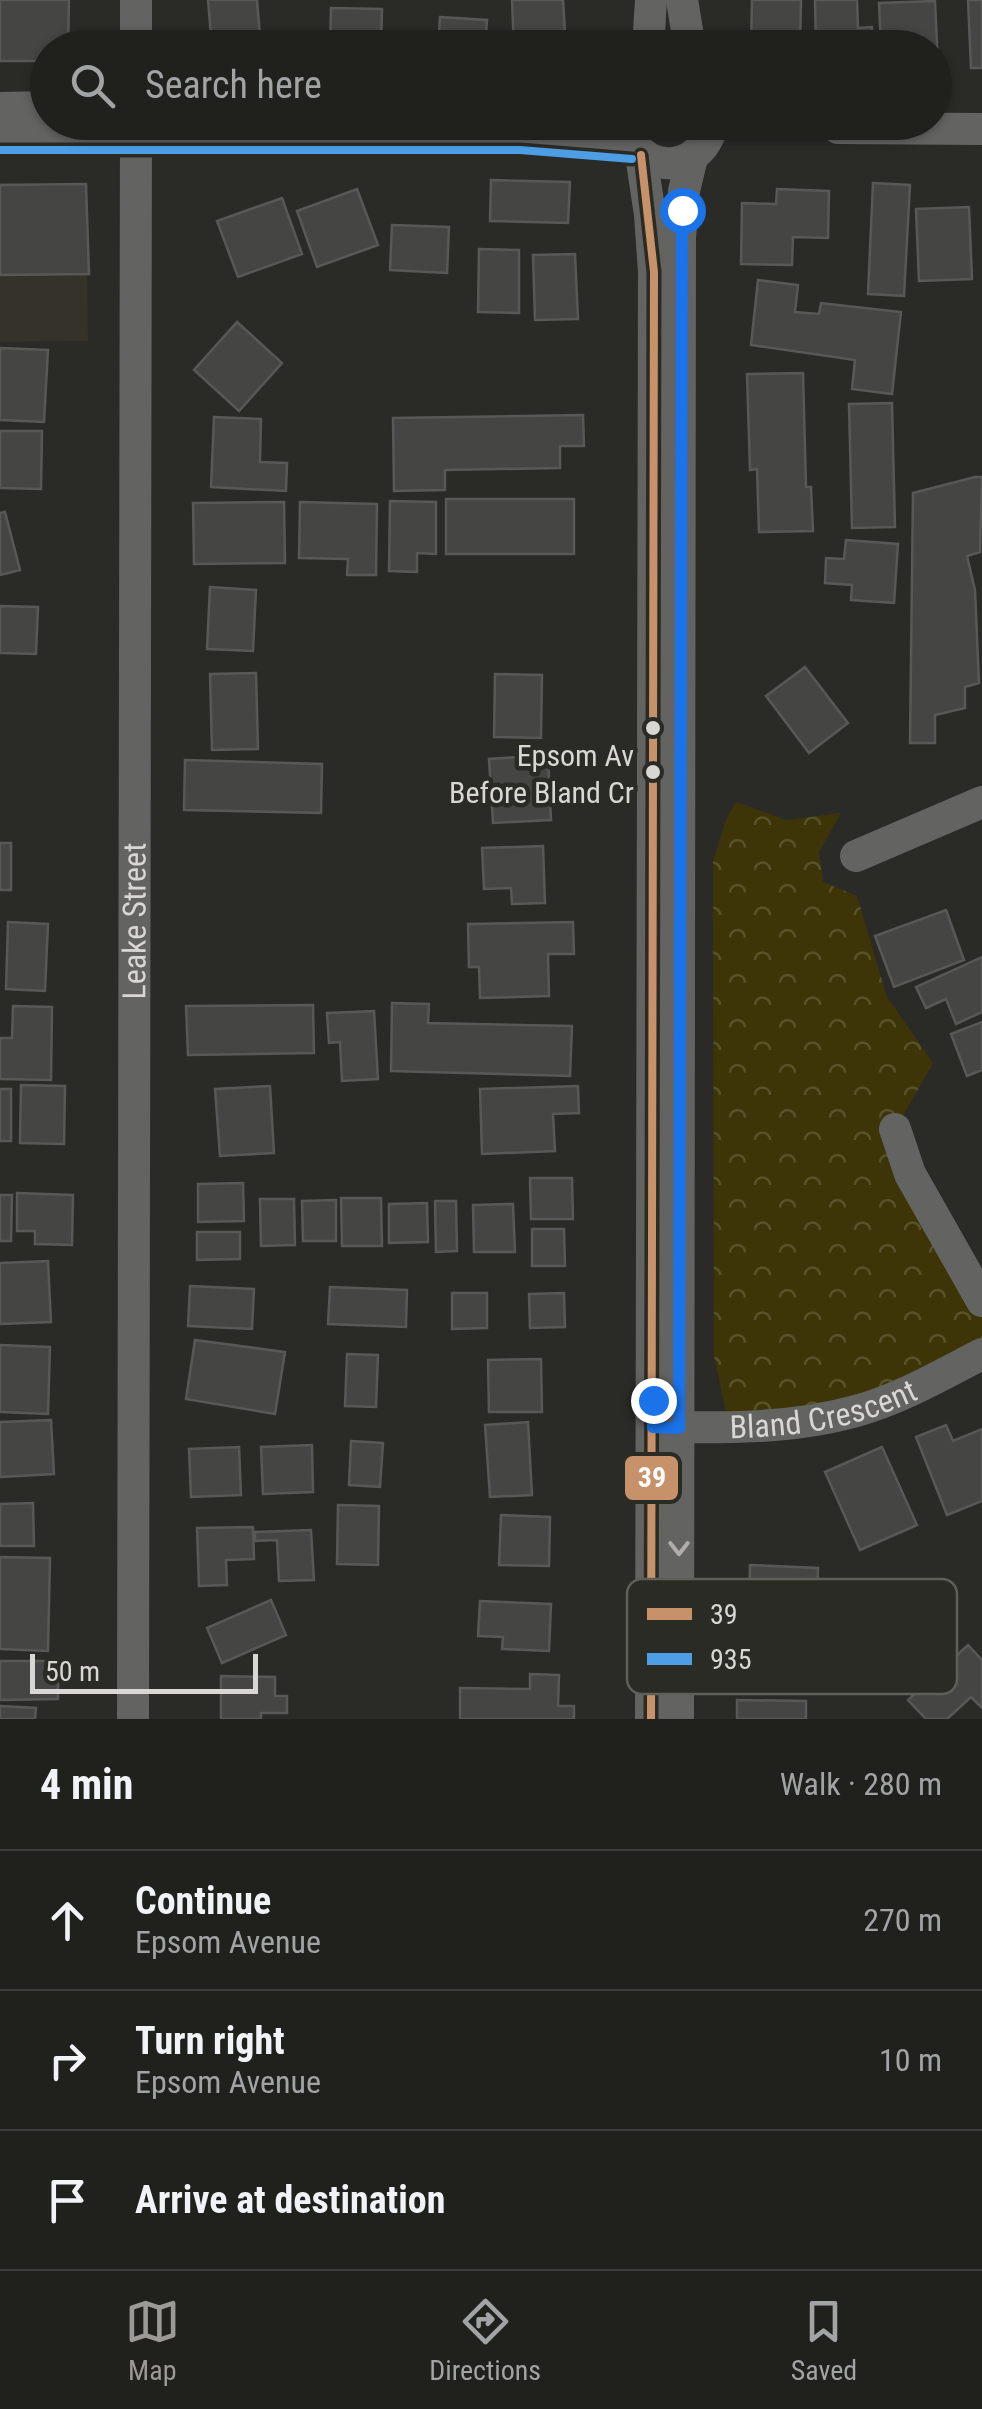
<!DOCTYPE html>
<html lang="en">
<head>
<meta charset="utf-8">
<style>
  :root { --surface:#20201d; --page:#2d2d2a; --text:#f1f3f6; --muted:#a2a3a4; --line:#3d3e3b; --accent:#9b9a97 }
  body { margin:0; font-family:"Roboto Condensed",sans-serif; background:var(--page); color:var(--text) }
  .scale { position:absolute; left:30px; bottom:25px; width:228px; box-sizing:border-box; padding-left:10px; border:5px solid #d8d7d4; border-top:0; font-size:28px; line-height:35px; white-space:nowrap; color:#d8d7d4; -webkit-text-stroke:8px #2b2b26; paint-order:stroke }
  .stop { position:absolute; width:30px; height:30px; margin:-22px; border:8px solid #1a73e8; border-radius:50%; background:#fff }
  .stop.end { background:#1a73e8; border-color:#fff; box-shadow:0 2px 10px #0008 }
  .list { margin:0; padding:0; list-style:none }
  h2 { display:flex; justify-content:space-between; align-items:center; height:130px; margin:0; padding:0 40px; font-size:42px }
  h2 small { font-size:32px; font-weight:400; color:var(--muted) }
  .list li { display:grid; grid-template-columns:65px 1fr auto; gap:30px; align-items:center; box-sizing:border-box; height:140px; padding:0 40px; border-top:2px solid var(--line) }
  .list b { display:block; font-size:38px; white-space:nowrap }
  .list p { margin:0; font-size:32px; white-space:nowrap; color:var(--muted) }
  .list em { font-size:32px; font-style:normal; color:var(--muted) }
  .icon { flex:none; width:55px; height:55px; fill:none; stroke:currentColor; stroke-width:2; stroke-linecap:round; stroke-linejoin:round }
  .map { position:relative; flex:none; width:982px; height:1719px; overflow:hidden }
  .search { position:absolute; background:var(--surface); box-shadow:0 2px 8px #0004; left:30px; right:30px; top:30px; height:110px; display:flex; align-items:center; gap:25px; box-sizing:border-box; padding:0 35px; border-radius:55px; color:var(--muted); font-size:38px }
  .sheet { height:550px; background:var(--surface) }
  nav { display:flex; justify-content:space-around; align-items:center; box-sizing:border-box; height:140px; border-top:2px solid var(--line); background:var(--surface); font-size:28px; color:var(--muted) }
  nav a { display:grid; justify-items:center; gap:5px }
  nav .on { color:var(--accent) }
  .map>svg:first-child { display:block }
  .built { fill:#343229 }
  .forest { fill:url(#forest-crowns) }
  .building { fill:#454543; stroke:#585856; stroke-width:2.5 }
  .lines { fill:none; stroke-linecap:round; stroke-linejoin:round }
  .minor { stroke:#636361; stroke-width:32 }
  .bus-1-casing { stroke:#2b2b26; stroke-width:15 }
  .bus-2-casing { stroke:#2b2b26; stroke-width:15 }
  .bus-1 { stroke:#c7916a; stroke-width:8 }
  .bus-2 { stroke:#4d9ee5; stroke-width:8 }
  .oneway { stroke:#afaeac }
  .route { stroke:#1a73e8; stroke-width:12 }
  .bus-dot { fill:#d8d7d4; stroke:#2b2b26; stroke-width:4 }
  .labels { text-anchor:middle; stroke-width:9; stroke-linejoin:round; paint-order:stroke }
  .bus-label { font-size:30px; fill:#d8d7d4; stroke:#2b2b26; text-anchor:end }
  .street-label { font-size:32px; fill:#d8d7d4; stroke:#2b2b26 }
  .key { fill:#2b2b26; stroke:#5f5f5a; stroke-width:2.5 }
  .key-label { font-size:28px; fill:#d8d7d4 }
  .line-badge { stroke:#2b2b26; stroke-width:4 }
  .badge-label { font-size:28px; text-anchor:middle; font-weight:bold; fill:#fff }
</style>
</head>
<body>
<div class="map">
<svg width="982" height="1719" viewBox="0 0 982 1719">
  <defs>
    <pattern id="forest-crowns" width="20" height="18" patternUnits="userSpaceOnUse" patternTransform="scale(2.5)"><rect width="20" height="18" fill="#3d3508"/><path d="M2 6a3 3 0 1 1 6 0M12 15a3 3 0 1 1 6 0" fill="none" stroke="#58522b"/></pattern>
  </defs>
  <rect width="100%" height="100%" fill="#2a2a27"/>
  <path class="built" d="M0 183 86 184 88 341 0 342Z"/>
  <path class="forest" d="M736 802 786 820 841 813 819 852 823 882 857 896 887 997 933 1063 895 1130 982 1301V1354L912 1390 729 1426 714 1356 713 861 726 820Z"/>
  <path class="building" d="M0 0H69L68 48H48V61H0Z
    M208 0H257L261 48H212Z
    M512 0H563L566 48H514Z
    M752 0H801L800 48H751Z
    M815 0H857L858 28 872 27 873 48H816Z
    M968 0H982V68H971Z
    M935 1 938 65H934V48H881L879 3Z
    M331 8 382 9 381 48H330Z
    M440 17 487 20 485 48H438Z
    M491 180 570 182 568 223 490 221Z
    M873 183 910 185 904 296 868 294Z
    M86 184 89 274 0 275V185Z
    M357 189 378 245 317 267 297 211Z
    M777 189 829 191 828 238 793 237 792 265 741 264 742 203 776 204Z
    M282 198 302 254 238 277 217 221Z
    M969 207 972 279 919 281 916 209Z
    M392 225 449 227 447 273 390 270Z
    M479 249 519 250V313L478 312Z
    M575 254 578 319 535 320 533 255Z
    M758 280 798 285 795 312 819 314 821 303 901 312 892 394 852 389 855 360 751 345Z
    M237 322 282 363 239 411 194 370Z
    M0 348 48 350 44 422 0 420Z
    M803 373 806 487H811L813 531 759 532 757 469 750 470 747 374Z
    M892 403 895 527 852 528 849 404Z
    M583 415 584 446H560V468L445 470V490L394 491 393 418Z
    M214 417 261 419 260 462 287 463 286 491 211 487Z
    M0 431H42L41 489 0 488Z
    M975 477H982L980 552 967 556 975 590 979 683 965 687V708L935 715V743H910L913 493Z
    M446 499H574V554H446Z
    M390 501 436 502V554L417 553V572L389 571Z
    M284 502 285 563 194 564 193 503Z
    M300 502 377 504 376 575H347L348 559 299 558Z
    M5 512 20 570 0 575V513Z
    M846 540 898 544 894 603 851 600 852 585 825 583 826 558 844 559Z
    M210 587 256 590 253 651 207 649Z
    M0 606 38 607 36 654 0 653Z
    M805 667 848 723 809 753 766 696Z
    M256 673 258 749 212 750 210 674Z
    M495 674 542 675 541 738 494 737Z
    M548 755 551 820 493 823 489 759Z
    M185 760 322 764 321 813 184 810Z
    M0 843H11V890H0Z
    M543 846 545 903 512 904 511 888 484 889 482 848Z
    M946 910 964 960 894 987 875 936Z
    M8 922 48 924 45 991 6 989Z
    M573 922 574 954H548L549 996 480 998 479 967H469L468 924Z
    M982 957V1012L956 1024 946 999 926 1008 916 987Z
    M392 1003 429 1004 428 1023 572 1026 570 1076 391 1071Z
    M313 1005 314 1053 188 1055 186 1006Z
    M13 1006 52 1007 51 1080 0 1079V1038H12Z
    M374 1011 378 1079 342 1081 340 1042 329 1043 327 1013Z
    M982 1022V1070L967 1076 951 1034Z
    M21 1085 65 1086 64 1144 20 1143Z
    M270 1086 274 1153 220 1156 215 1089Z
    M578 1086 579 1113 553 1114 555 1151 482 1154 480 1089Z
    M0 1089H11V1141H0Z
    M530 1178H572L573 1219H531Z
    M243 1183 244 1221 198 1222V1184Z
    M17 1193 73 1195 72 1245 35 1244V1231H17Z
    M0 1195H12L11 1241H0Z
    M341 1198H381L382 1246H342Z
    M260 1199H294L295 1245 261 1246Z
    M336 1200V1241H303L302 1201Z
    M435 1201H456L457 1251 436 1252Z
    M427 1203 428 1242 389 1243V1204Z
    M513 1204 515 1252H474L473 1205Z
    M532 1229H564L565 1266H532Z
    M197 1232H240V1259L197 1260Z
    M48 1261 51 1322 0 1324V1263Z
    M190 1286 254 1289 252 1329 188 1326Z
    M330 1287 407 1290 406 1327 328 1324Z
    M452 1293H487V1328L452 1329Z
    M564 1293 565 1327 530 1328 529 1294Z
    M195 1340 285 1352 275 1414 186 1399Z
    M0 1345 50 1347 48 1414 0 1412Z
    M347 1354 378 1355 376 1407 345 1406Z
    M541 1359 542 1412H489L488 1360Z
    M51 1420 54 1474 0 1477V1422Z
    M528 1422 532 1495 490 1497 485 1425Z
    M946 1425 953 1441 982 1429V1501L947 1515 916 1437Z
    M351 1441 383 1443 380 1487 349 1485Z
    M312 1445 313 1492 263 1494 261 1447Z
    M239 1447 241 1495 191 1497 189 1449Z
    M882 1447 917 1525 860 1550 825 1472Z
    M33 1503 34 1546H0V1504Z
    M338 1505 379 1506 378 1565 337 1564Z
    M501 1515 550 1517 549 1566 499 1565Z
    M253 1527 254 1559 226 1560 227 1585 199 1586 197 1528Z
    M311 1530 314 1580 279 1581 277 1540 255 1541V1532Z
    M0 1557 50 1558 48 1651 0 1649Z
    M750 1565 818 1568 816 1624 749 1621Z
    M271 1600 286 1635 222 1663 207 1628Z
    M480 1601 551 1604 549 1651 502 1649 503 1637 478 1636Z
    M968 1645 982 1660V1708L971 1697 947 1719H926L908 1700Z
    M0 1661H58V1699L0 1700Z
    M530 1674 559 1675 558 1706H574V1719H460V1688L530 1689Z
    M221 1676 275 1677V1696H287V1713H261V1719H221Z
    M737 1700 806 1701V1719H737Z
    M0 1706 36 1708 35 1719H0Z"/>
  <g class="lines">
    <g class="minor">
      <path d="M682 0 690 48"/>
      <path d="M136 48V0"/>
      <path d="M648 48 651 0"/>
      <path d="M0 108 48 107"/>
      <path d="M624 122C636 177 702 177 713 122"/>
      <path d="M838 128 982 129"/>
      <path d="M0 138 521 137 633 147"/>
      <path d="M641 155 650 215 654 272 651 1719"/>
      <path d="M856 856 982 802"/>
      <path d="M895 1129 910 1174 982 1301"/>
      <path id="s1" d="M657 1427C724 1428 792 1429 856 1411 900 1399 941 1375 982 1354"/>
      <path id="s2" d="M133 1719 136 122"/>
      <path d="M678 1719 680 238 684 191 692 157"/>
    </g>
    <defs>
      <path id="bus-1" d="M641 155 654 272 651 1719"/>
      <path id="bus-2" d="M0 150H520L632 159"/>
    </defs>
    <use href="#bus-1" class="bus-1-casing"/>
    <use href="#bus-2" class="bus-2-casing"/>
    <use href="#bus-1" class="bus-1"/>
    <use href="#bus-2" class="bus-2"/>
  </g>
  <defs><path id="oneway-chevron" d="M-2-3.5L2.5 0L-2 3.5" fill="none" stroke-width="1.6" stroke-linecap="round" stroke-linejoin="round" transform="scale(2.5)"/></defs>
  <use class="oneway" href="#oneway-chevron" transform="translate(679 1548) rotate(90)"/>
  <g class="lines">
    <path class="route" d="M653 1400V1427L679 1428 682 210"/>
  </g>
  <g class="bus-dot">
    <circle cx="653" cy="728" r="9"/>
    <circle cx="653" cy="772" r="9"/>
  </g>
  <g class="labels">
    <g class="bus-label">
      <text x="634" y="766">Epsom Av<tspan x="634" dy="37">Before Bland Cr</tspan></text>
    </g>
    <g class="street-label">
      <text dy="11" stroke="none"><textPath href="#s2" startOffset="798">Leake Street</textPath></text>
      <text dy="11" stroke="none"><textPath href="#s1" startOffset="168">Bland Crescent</textPath></text>
    </g>
  </g>
  <rect x="627" y="1579" width="330" height="115" rx="15" class="key"/>
  <rect x="647" y="1608" width="45" height="12" fill="#c7916a"/>
  <rect x="647" y="1653" width="45" height="12" fill="#4d9ee5"/>
  <g class="key-label">
    <text x="710" y="1624">39</text>
    <text x="710" y="1669">935</text>
  </g>
  <rect class="line-badge" x="623" y="1454" width="57" height="48" rx="10" fill="#c7916a"/>
  <g class="badge-label">
    <text x="652" y="1487">39</text>
  </g>
</svg>
<div class="scale">50 m</div>
<div class="stop" style="left:682px;top:210px"></div>
<div class="stop end" style="left:653px;top:1400px"></div>
<div class="search"><svg class="icon" aria-label="search" viewBox="0 0 24 24"><circle cx="10" cy="10" r="6"/><path d="M15 15l6 6"/></svg>Search here</div>
</div>
<section class="sheet">
<h2>4 min<small>Walk · 280 m</small></h2>
<ul class="list">
<li><svg class="icon" aria-label="ahead" viewBox="0 0 24 24"><path d="M12 20V5M6 11l6-6 6 6"/></svg><div><b>Continue</b><p>Epsom Avenue</p></div><em>270 m</em></li>
<li><svg class="icon" aria-label="right" viewBox="0 0 24 24"><path d="M7 20v-9h11M14 6l5 5-5 5"/></svg><div><b>Turn right</b><p>Epsom Avenue</p></div><em>10 m</em></li>
<li><svg class="icon" aria-label="arrive" viewBox="0 0 24 24"><path d="M6 21V4h12l-3 4 3 4H6"/></svg><div><b>Arrive at destination</b></div></li>
</ul>
</section>
<nav>
<a class="on"><svg class="icon" aria-label="map" viewBox="0 0 24 24"><path d="M3 6l6-2 6 2 6-2v14l-6 2-6-2-6 2zM9 4v14M15 6v14"/></svg>Map</a>
<a><svg class="icon" aria-label="directions" viewBox="0 0 24 24"><path d="M12 3l9 9-9 9-9-9zM9 14v-3h6M13 9l2 2-2 2"/></svg>Directions</a>
<a><svg class="icon" aria-label="saved" viewBox="0 0 24 24"><path d="M7 4h10v16l-5-4-5 4z"/></svg>Saved</a>
</nav>
</body>
</html>
